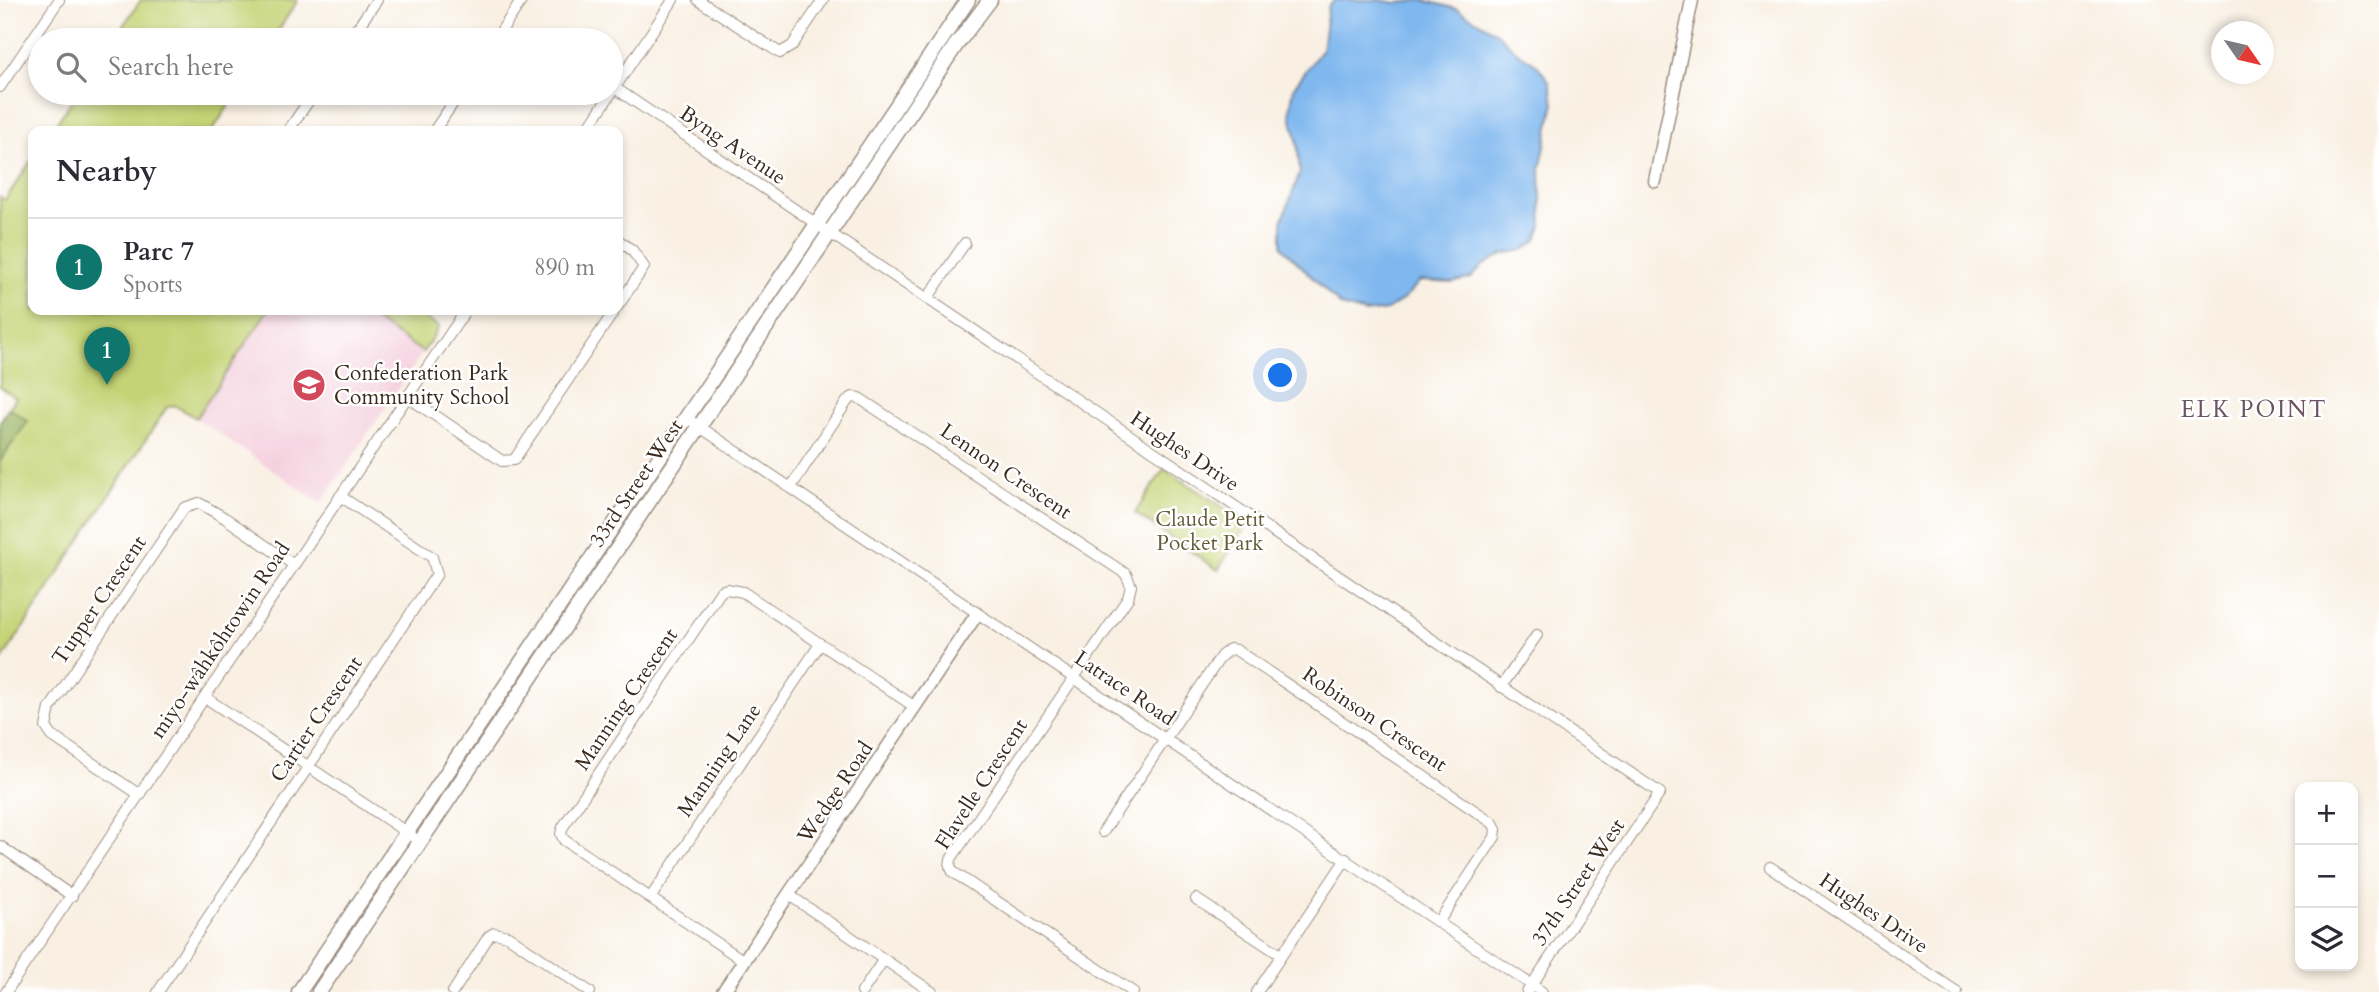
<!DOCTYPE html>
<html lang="en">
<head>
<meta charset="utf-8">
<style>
  :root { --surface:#fff; --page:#f2f2f3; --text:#2b2b33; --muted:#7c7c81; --line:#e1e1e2; --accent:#0f766e }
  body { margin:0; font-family:Cardo,serif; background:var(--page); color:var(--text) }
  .controls { position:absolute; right:21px; bottom:21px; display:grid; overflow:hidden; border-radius:14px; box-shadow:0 4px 10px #0003 }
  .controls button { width:63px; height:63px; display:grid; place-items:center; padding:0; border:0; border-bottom:2px solid var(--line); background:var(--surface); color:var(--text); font:35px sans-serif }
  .compass { position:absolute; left:2211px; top:21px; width:63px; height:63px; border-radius:50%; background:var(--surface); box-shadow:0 4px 10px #0003; rotate:124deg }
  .you { position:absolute; left:1281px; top:376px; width:24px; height:24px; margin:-18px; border:5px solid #fff; border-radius:50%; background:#1a73e8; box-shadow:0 0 0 10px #1a73e833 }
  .badge { display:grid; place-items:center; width:46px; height:46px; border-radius:50%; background:var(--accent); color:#fff; font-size:23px; font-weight:700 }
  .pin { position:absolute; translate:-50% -58px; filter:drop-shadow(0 2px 4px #0008) }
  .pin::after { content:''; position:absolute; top:37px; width:24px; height:21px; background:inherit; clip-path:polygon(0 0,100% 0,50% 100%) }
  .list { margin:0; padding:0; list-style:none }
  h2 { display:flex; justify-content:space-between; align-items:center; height:91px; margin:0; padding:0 28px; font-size:30px }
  h2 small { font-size:23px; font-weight:400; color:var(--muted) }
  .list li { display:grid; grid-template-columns:46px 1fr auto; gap:21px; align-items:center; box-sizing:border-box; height:98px; padding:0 28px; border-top:2px solid var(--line) }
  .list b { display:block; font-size:26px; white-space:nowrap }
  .list p { margin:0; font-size:23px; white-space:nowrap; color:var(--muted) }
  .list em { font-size:23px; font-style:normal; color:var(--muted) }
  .icon { flex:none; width:38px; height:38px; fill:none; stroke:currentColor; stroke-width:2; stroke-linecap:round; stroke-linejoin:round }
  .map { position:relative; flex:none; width:2379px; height:992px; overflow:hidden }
  .search { position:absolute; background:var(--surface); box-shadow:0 4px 10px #0003; left:28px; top:28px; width:595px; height:77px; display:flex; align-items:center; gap:18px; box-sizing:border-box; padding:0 24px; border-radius:38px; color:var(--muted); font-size:26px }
  .panel { position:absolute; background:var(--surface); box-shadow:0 4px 10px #0003; left:28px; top:126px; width:595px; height:189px; border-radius:14px }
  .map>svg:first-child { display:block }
  .built { fill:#f4cfdd }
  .green { fill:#c4d375; stroke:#807e4a; stroke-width:2 }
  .forest { fill:#9bb566; stroke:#6b7042; stroke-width:2 }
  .water { fill:#7fb7ef; stroke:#5d7086; stroke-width:2 }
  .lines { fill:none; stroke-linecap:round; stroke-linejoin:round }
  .minor-casing { stroke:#9a8d80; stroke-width:12 }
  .tertiary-casing { stroke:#9a8d80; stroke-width:15 }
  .secondary-casing { stroke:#9a8d80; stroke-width:17 }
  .minor { stroke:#fff; stroke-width:10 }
  .tertiary { stroke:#fff; stroke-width:12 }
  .secondary { stroke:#fff; stroke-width:14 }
  .labels { text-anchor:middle; stroke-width:5; stroke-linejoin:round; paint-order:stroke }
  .street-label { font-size:21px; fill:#3b2a1e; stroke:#fff }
  .poi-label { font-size:21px; fill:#3b2a1e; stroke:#fff; text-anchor:start }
  .park-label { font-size:21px; fill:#645d38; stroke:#fff }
  .neighbourhood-label { font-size:23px; letter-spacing:2px; fill:#6e5362; stroke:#fff }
</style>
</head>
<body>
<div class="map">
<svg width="2379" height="992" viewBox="0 0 2379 992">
  <rect width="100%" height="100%" fill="#fff"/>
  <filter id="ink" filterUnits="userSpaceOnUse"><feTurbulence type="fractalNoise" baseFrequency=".0143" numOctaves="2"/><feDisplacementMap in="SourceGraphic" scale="14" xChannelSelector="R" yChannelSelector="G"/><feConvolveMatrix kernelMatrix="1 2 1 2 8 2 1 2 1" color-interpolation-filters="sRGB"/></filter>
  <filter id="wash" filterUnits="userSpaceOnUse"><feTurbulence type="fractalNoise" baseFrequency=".00686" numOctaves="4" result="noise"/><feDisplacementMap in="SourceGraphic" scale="28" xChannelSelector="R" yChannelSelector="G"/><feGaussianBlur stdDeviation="1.57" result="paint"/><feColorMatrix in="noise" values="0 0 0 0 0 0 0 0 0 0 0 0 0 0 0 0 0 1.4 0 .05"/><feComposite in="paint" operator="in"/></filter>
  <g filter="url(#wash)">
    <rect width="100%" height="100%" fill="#f9f0e3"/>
    <path class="built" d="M268 310H359L423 352 321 503 196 418Z"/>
    <path class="green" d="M141 0H298L272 40H113Z
      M77 93H237L212 131H51Z
      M33 158V310H268L196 418 174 405 167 407 0 663V422L16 398 0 387V197L5 200Z
      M359 310H413L439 327 423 352Z
      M1164 469 1248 523 1218 570 1135 513Z"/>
    <path class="forest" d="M9 408 28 421 0 461V422Z"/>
    <path class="water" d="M1335 0H1378L1398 3 1423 0 1457 9 1496 32 1516 51 1536 64 1549 81 1554 103 1540 170 1542 226 1537 240 1523 250 1503 254 1483 265 1471 278 1452 283 1420 281 1405 298 1387 310 1365 313 1341 306 1282 247V222L1300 172 1297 140 1290 112 1294 87 1322 49 1328 7Z"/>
  </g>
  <g filter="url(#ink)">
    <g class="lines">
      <defs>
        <path id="minor" d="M698 0 780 53 792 46 823 0
          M349 40 377 0
          M495 40 522 0
          M0 87 59 0
          M615 88 1660 793 1527 992
          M288 131 314 93
          M434 131 460 93
          M586 131 673 0
          M618 240 632 250 644 267 618 306
          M927 299 965 243
          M408 397 502 461 514 460 615 310
          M694 423 1542 992
          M791 487 848 400 853 397 859 398 1126 574 1131 586 1128 598 951 859 950 866 953 872 1133 992
          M1501 687 1537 635
          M206 698 412 836
          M140 795 52 736 46 727 50 708 184 508 199 503 225 518 294 565
          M1103 832 1221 656 1230 649 1236 650 1493 823 1496 829 1495 837 1439 921
          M0 846 72 896
          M1770 867 1957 992
          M789 895 932 992
          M651 897 820 644
          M1196 899 1281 955
          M744 961 564 840 561 834 563 827 721 591 727 589 743 592 915 707
          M6 992 466 310
          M158 992 437 574 432 557 340 496
          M453 992 489 936 494 933 508 936 590 992
          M862 992 884 959
          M1257 992 1346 859"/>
        <path id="tertiary" d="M1655 181 1692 0
          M723 992 977 614"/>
        <path id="secondary" d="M299 992 968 0
          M319 992 837 222 956 45 990 0"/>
      </defs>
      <use href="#minor" class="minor-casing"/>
      <use href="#tertiary" class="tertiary-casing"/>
      <use href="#secondary" class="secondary-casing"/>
      <use href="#minor" class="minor"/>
      <use href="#tertiary" class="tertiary"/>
      <use href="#secondary" class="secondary"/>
    </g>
  </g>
  <defs>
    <symbol id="school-disc" viewBox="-11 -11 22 22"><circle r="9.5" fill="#d1495b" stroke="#fff"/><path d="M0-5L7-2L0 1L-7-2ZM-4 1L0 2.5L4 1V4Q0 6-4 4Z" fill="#fff"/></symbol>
  </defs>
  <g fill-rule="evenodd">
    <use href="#school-disc" x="290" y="366" width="38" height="38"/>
  </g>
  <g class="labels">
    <g class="street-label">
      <text transform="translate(733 145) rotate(34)" y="7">Byng Avenue</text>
      <text transform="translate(1185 451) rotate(34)" y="7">Hughes Drive</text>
      <text transform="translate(1006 471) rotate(34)" y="7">Lennon Crescent</text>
      <text transform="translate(636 483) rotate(-56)" y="7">33rd Street West</text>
      <text transform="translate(99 600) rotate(-56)" y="7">Tupper Crescent</text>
      <text transform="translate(220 640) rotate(-56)" y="7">miyo-wâhkôhtowin Road</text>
      <text transform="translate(1125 688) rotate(34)" y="7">Latrace Road</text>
      <text transform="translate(626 699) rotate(-56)" y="7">Manning Crescent</text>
      <text transform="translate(316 719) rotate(-56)" y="7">Cartier Crescent</text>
      <text transform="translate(1375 719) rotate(34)" y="7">Robinson Crescent</text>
      <text transform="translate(719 760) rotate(-56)" y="7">Manning Lane</text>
      <text transform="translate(981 784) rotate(-57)" y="7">Flavelle Crescent</text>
      <text transform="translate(835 792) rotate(-56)" y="7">Wedge Road</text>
      <text transform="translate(1578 882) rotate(-56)" y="7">37th Street West</text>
      <text transform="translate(1874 913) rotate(34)" y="7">Hughes Drive</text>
    </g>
    <g class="poi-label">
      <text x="334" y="380">Confederation Park<tspan x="334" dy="24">Community School</tspan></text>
    </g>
    <g class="park-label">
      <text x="1210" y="526">Claude Petit<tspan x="1210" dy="24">Pocket Park</tspan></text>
    </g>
    <g class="neighbourhood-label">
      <text x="2254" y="417">ELK POINT</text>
    </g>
  </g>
</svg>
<div class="controls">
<button>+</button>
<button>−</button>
<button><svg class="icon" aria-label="layers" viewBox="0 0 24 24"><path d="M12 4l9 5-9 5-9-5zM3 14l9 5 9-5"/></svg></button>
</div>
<svg class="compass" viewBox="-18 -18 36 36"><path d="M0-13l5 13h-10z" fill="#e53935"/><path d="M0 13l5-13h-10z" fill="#7c7c81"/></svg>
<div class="you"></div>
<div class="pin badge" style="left:107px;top:385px">1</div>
<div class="search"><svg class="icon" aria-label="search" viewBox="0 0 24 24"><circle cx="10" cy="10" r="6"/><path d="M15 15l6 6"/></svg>Search here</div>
<section class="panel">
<h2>Nearby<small></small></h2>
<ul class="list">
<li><span class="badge">1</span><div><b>Parc 7</b><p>Sports</p></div><em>890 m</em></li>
</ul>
</section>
</div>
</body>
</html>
